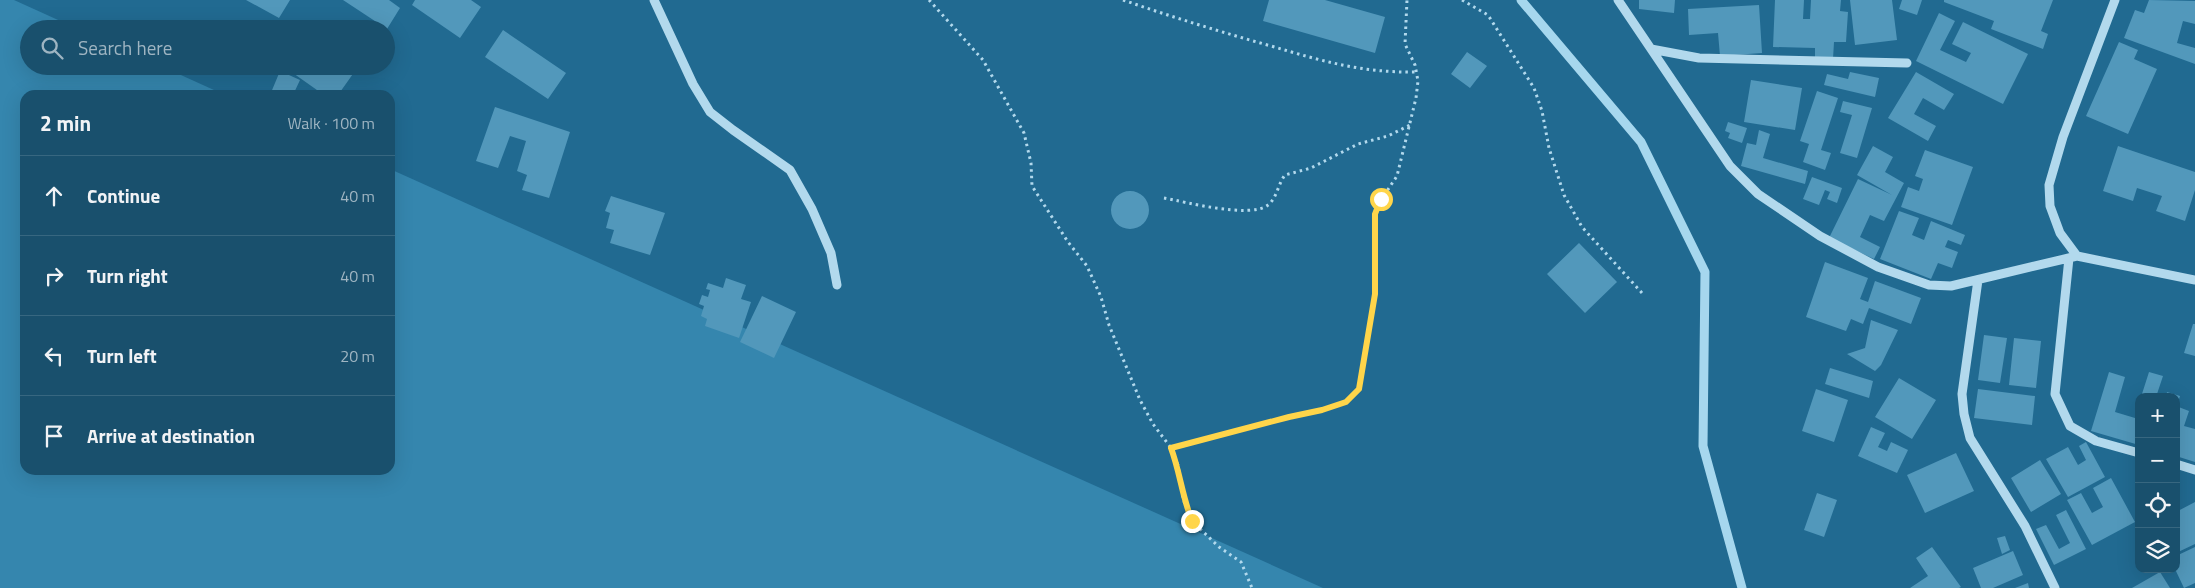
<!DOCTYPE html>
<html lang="en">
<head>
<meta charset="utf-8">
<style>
  :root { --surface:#19506d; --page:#265a75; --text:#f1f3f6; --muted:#9fb5c2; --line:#376780 }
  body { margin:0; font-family:"Titillium Web",sans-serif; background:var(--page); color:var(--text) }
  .controls { position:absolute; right:15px; bottom:15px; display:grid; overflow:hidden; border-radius:10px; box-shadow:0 5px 20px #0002 }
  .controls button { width:45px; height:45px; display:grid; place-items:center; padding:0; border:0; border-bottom:1px solid var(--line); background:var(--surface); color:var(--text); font:25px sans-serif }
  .stop { position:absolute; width:15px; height:15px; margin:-11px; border:4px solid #ffd54a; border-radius:50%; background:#fff }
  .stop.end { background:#ffd54a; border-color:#fff; box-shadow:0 1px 5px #0008 }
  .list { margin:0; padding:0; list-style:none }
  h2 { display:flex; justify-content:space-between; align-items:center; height:65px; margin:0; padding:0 20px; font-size:21px }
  h2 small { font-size:16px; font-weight:400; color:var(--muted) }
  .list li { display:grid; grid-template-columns:32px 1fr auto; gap:15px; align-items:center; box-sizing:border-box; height:80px; padding:0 20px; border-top:1px solid var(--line) }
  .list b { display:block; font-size:19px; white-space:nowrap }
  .list em { font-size:16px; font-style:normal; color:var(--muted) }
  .icon { flex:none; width:28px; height:28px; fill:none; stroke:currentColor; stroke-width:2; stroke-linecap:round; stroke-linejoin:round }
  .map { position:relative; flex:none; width:2195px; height:588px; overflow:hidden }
  .search { position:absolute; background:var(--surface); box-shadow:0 5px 20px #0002; left:20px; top:20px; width:375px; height:55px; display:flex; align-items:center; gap:12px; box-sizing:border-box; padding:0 18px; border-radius:28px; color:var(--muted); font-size:19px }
  .panel { position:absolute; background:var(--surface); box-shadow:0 5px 20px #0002; left:20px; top:90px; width:375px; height:385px; border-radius:15px }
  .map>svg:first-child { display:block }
  .green { fill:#3586ae }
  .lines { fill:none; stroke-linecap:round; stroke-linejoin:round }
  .stream { stroke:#a6d7ee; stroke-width:9 }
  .building { fill:#5298bb }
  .path { stroke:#b2d9ed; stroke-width:3; stroke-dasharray:2.5 4; stroke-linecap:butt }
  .minor { stroke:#b2d9ed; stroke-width:9 }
  .route { stroke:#ffd54a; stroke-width:6 }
</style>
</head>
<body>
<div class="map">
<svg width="2195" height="588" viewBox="0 0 2195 588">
  <rect width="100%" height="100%" fill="#216a91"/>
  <path class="green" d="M0 0H14L78 29H29V66H161L225 95H25V470H390V169L1323 588H0Z"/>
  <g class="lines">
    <path class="stream" d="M1521 0 1641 142 1705 272 1703 446 1742 588"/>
  </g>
  <path class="building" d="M246 0H290L279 18Z
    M343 0H389L400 8 387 29Z
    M415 0H471L481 7 460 38 412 5Z
    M1269 0H1325L1385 17 1375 53 1263 21Z
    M1639 0H1675L1674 13 1639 9Z
    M1775 0H1804L1803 19H1810L1811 0H1841L1840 11 1848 12 1846 42H1834L1833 59 1815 58V48L1773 47Z
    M1850 0H1892L1897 40 1855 45Z
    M1902 0H1922L1917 15 1899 9Z
    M1944 0H2053L2041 31 2048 34 2043 49 1991 29 1994 21 1944 2Z
    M2149 0 2195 1V24L2183 21 2177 43 2195 48V64L2124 38 2135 10 2144 13Z
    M1759 5 1762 53 1720 56 1718 33 1689 35 1688 9Z
    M1939 13 1955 21 1940 50 1966 62 1971 53 1952 44 1963 22 2028 54 2003 104 1916 61Z
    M503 30 566 73 548 99 485 57Z
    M2119 42 2138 50 2134 59 2157 69 2128 134 2086 116Z
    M1467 52 1487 66 1470 88 1451 74Z
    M283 66H348L355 71 338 95H324Z
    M280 71 300 80 293 95H270Z
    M1850 72 1879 78 1875 97 1824 85 1827 74 1848 79Z
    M1916 72 1954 94 1944 110 1923 98 1914 114 1936 126 1928 141 1888 118Z
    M1751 80 1802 88 1795 130 1744 122Z
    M1817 91 1838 98 1821 150 1831 153 1825 170 1803 162 1809 144 1800 141Z
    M1843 101 1872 108 1857 158 1840 153 1852 115 1840 112Z
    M495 107 570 132 549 198 522 190 527 175 517 171 526 141 510 136 498 168 476 161Z
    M1728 122 1747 128 1742 143 1728 138 1730 133 1725 131Z
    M1759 130 1770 134 1763 158 1808 171 1805 184 1741 166 1747 143 1756 145Z
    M1873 146 1893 157 1885 172 1904 183 1884 221 1870 215 1860 237 1880 247 1874 259 1829 238 1858 179 1892 195 1857 175Z
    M2118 146 2195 172V190L2185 221 2156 211 2162 196 2137 188 2133 201 2103 191Z
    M1925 150 1973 167 1952 225 1901 207 1908 187 1919 191 1923 179 1915 176Z
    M1812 177 1842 188 1837 203 1827 199 1830 192 1825 190 1819 205 1803 199Z
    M1111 210a19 19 0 1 1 38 0a19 19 0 1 1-38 0Z
    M611 196 665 213 650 255 610 243 614 230 606 228 610 213 605 211Z
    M1899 211 1919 218 1912 235 1924 240 1931 221 1965 235 1961 245 1948 240 1945 247 1958 252 1952 268 1938 263 1931 279 1880 259Z
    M1579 243 1617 282 1585 313 1547 274Z
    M1825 262 1868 278 1860 299 1868 302 1875 281 1921 298 1911 324 1869 308 1863 324 1851 319 1846 331 1806 317Z
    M726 278 746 285 741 299 751 302 739 338 705 326 707 319 701 316 704 306 699 304 702 295 708 297 710 290 706 289 708 283 723 288Z
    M762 296 796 312 774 358 740 342Z
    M1871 320 1898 330 1881 365 1875 371 1847 354 1865 348Z
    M2193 324H2195V356L2184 353Z
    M1984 335 2007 338 2000 383 1978 380Z
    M2014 338 2041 341 2036 388 2009 385Z
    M1830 368 1873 381 1869 398 1825 384Z
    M2109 372 2125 377 2115 412 2135 418 2139 407V445L2091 431Z
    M2149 372 2163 376 2156 397H2141Z
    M1899 378 1936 400 1912 439 1875 417Z
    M1816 389 1848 400 1834 442 1802 431Z
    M1978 389 2035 396 2032 425 1974 418Z
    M2167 392 2180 396 2177 406 2176 397H2166Z
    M2176 406 2189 411 2184 426 2195 429V462L2176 456Z
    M1871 427 1885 433 1878 447 1887 451 1891 442 1908 450 1897 473 1858 456Z
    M2086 442 2105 477 2068 497 2046 459 2068 447 2078 465 2086 460 2079 446Z
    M1956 453 1974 491 1925 513 1907 475Z
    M2040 460 2061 494 2031 512 2011 478Z
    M2111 478 2135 522 2092 545 2067 500 2081 493 2092 513 2103 507 2093 488Z
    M1817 493 1837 500 1824 537 1804 530Z
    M2195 502V544L2176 553V512Z
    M2066 510 2086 549 2054 565 2036 529 2046 525 2059 549 2070 543 2056 515Z
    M2005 536 2010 550 2002 554 1997 538Z
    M1932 547 1961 587 1959 588H1910L1928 576 1916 558Z
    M2195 547V583L2184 588 2175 569 2176 556Z
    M2013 551 2023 575 1993 588H1981L1973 568Z
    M2160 572 2170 588H2132Z
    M2028 583 2029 588H2015Z"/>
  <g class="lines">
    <path class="path" d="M929 0 983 60 1024 133 1031 163 1032 186 1068 242 1087 266 1101 297 1109 325 1140 400 1153 424 1171 448 1178 465 1183 499 1192 521 1219 547 1241 562 1252 588
      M1123 0C1172 17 1221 32 1271 46 1322 61 1362 73 1416 72
      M1462 0 1488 15 1534 88 1542 111 1549 148 1564 195 1582 227 1642 293
      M1164 198C1186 202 1250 219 1268 205 1277 198 1278 184 1285 175L1311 168 1358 144 1388 136 1410 125
      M1171 448 1289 417 1322 410 1346 402 1359 389 1375 294V215L1377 206 1397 176 1416 98 1418 81 1415 65 1405 44 1407 0"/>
    <path class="minor" d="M654 0 693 84 710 112 733 130 790 170 812 209 831 253 837 285
      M1618 0 1730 166 1758 194 1820 236 1878 267 1929 285 1951 286 2077 256
      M2115 0 2063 137 2049 185 2050 206 2060 233 2077 256 2195 280
      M1651 49 1699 58 1907 63
      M2069 258 2055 394 2070 426 2096 441 2139 453
      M1978 280 1962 394 1964 414 1970 438 2025 526 2055 588
      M2176 464 2195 470"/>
  </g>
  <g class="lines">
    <path class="route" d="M1192 521C1182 496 1180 472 1171 448L1289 417 1322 410 1346 402 1359 389 1375 294V214L1381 199"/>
  </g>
</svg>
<div class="controls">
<button>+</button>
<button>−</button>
<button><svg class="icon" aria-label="locate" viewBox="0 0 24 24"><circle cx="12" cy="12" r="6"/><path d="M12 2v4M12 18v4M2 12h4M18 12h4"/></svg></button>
<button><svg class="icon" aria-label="layers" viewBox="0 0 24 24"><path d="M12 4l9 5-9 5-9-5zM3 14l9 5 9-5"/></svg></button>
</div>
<div class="stop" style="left:1381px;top:199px"></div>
<div class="stop end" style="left:1192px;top:521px"></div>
<div class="search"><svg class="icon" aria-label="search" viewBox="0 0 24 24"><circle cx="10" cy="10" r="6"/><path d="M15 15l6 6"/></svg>Search here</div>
<section class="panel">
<h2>2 min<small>Walk · 100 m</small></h2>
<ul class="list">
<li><svg class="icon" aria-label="ahead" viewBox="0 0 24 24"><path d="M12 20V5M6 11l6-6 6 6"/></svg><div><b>Continue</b></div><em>40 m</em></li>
<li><svg class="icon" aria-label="right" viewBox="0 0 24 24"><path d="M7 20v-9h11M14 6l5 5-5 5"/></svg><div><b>Turn right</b></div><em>40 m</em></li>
<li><svg class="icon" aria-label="left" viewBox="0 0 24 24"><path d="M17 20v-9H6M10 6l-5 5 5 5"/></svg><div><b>Turn left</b></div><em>20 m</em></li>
<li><svg class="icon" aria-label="arrive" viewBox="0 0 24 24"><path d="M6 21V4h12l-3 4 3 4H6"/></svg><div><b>Arrive at destination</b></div></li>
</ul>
</section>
</div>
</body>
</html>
